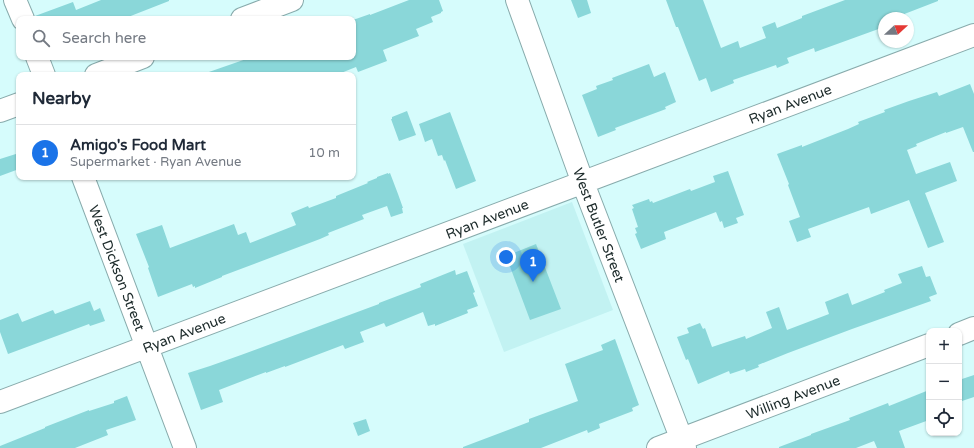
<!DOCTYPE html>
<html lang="en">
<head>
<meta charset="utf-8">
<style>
  :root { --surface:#fff; --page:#f6f6f7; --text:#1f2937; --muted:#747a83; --line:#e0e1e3; --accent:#1a73e8 }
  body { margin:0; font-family:"Varela Round",sans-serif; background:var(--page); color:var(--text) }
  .controls { position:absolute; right:12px; bottom:12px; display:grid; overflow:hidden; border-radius:8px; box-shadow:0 1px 3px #0004 }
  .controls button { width:36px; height:36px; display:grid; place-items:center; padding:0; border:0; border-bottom:1px solid var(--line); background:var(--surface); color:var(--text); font:20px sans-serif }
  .compass { position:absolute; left:878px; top:12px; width:36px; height:36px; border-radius:50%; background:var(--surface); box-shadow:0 1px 3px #0004; rotate:69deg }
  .you { position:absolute; left:506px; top:257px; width:14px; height:14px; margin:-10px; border:3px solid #fff; border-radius:50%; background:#1a73e8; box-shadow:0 0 0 6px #1a73e833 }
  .badge { display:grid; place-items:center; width:26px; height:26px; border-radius:50%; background:var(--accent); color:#fff; font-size:13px; font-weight:700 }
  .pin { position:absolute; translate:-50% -33px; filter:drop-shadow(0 1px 2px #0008) }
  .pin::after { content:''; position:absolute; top:21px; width:14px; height:12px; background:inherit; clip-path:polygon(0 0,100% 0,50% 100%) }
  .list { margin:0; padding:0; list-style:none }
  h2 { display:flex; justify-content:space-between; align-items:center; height:52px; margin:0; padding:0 16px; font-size:17px }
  h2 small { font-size:13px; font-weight:400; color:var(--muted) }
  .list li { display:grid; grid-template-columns:26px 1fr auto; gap:12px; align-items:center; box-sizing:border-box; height:56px; padding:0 16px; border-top:1px solid var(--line) }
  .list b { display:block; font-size:15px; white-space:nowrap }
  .list p { margin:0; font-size:13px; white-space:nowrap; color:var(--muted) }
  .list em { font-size:13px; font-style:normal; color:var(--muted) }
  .icon { flex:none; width:22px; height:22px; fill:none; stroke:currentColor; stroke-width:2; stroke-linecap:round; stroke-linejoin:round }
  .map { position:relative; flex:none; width:974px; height:448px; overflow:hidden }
  .search { position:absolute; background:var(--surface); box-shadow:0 1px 3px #0004; left:16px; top:16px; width:340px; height:44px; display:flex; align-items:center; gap:10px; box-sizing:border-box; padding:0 14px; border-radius:8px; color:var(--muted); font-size:15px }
  .panel { position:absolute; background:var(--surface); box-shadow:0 1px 3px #0004; left:16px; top:72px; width:340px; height:108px; border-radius:8px }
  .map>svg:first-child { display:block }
  .built { fill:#c2f2f2 }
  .building { fill:#8ad7d9 }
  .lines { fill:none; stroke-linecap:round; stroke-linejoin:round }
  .minor-casing { stroke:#88abac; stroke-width:24 }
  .minor { stroke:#fff; stroke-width:22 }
  .labels { text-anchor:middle; stroke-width:3; stroke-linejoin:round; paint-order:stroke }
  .street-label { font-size:14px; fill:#1d2b2b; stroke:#fff }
</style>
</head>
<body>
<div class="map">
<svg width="974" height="448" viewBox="0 0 974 448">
  <rect width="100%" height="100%" fill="#d6fcfc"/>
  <path class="built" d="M572 202 613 310 504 352 463 244Z"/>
  <path class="building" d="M101 0H169V1L123 19H35V16L73 2 76 10Z
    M409 0H439L443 11 441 12V13L431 17 433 22 416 29 419 36 383 50 387 61 358 72 356 67 336 75H207L206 73 252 57H353V20L370 14V15Z
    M571 0H587L591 13 578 18Z
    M666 0H703L721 48 738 41 740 48 766 38 762 27 775 22 777 28 802 18V16L845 0H938V1L894 18H884V27L815 52 814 48 787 58 789 63 777 68 776 65 733 80 734 83 711 92 706 78 699 81 678 27H676Z
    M649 64 654 77 665 72 676 102 665 107 666 109 615 128 616 130 598 137 582 95 597 89 596 86 613 80 612 78Z
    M970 84 974 94V152H973L963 127 946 133V132L916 144 917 146 907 150 916 174 950 162 957 181 925 193 944 242 928 248 909 200 871 214 869 207 808 229 811 237 797 242 789 221 800 217 788 185 789 184 777 154 802 145V147L848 129 859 124 858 122 885 112 884 110 909 101 937 92 939 96Z
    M407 111 416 135 399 141 391 119H392V117Z
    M450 112 476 181 456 189 445 160 444 161 442 155 438 156 432 139 425 142 419 124Z
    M19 153V169L0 176V159Z
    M728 171 744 215 736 218 738 223 724 228 722 221 720 222 716 212 664 232 666 239 641 249 635 234 637 233 635 228 638 227 632 209 634 208 632 205 649 199 650 202 652 201 653 203 690 189 691 191 715 182 713 176Z
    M388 173V174L390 173 398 194 403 208H402L403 213 391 217 387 206 362 215 364 219 328 233 329 235 320 239 222 276V277L195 288V286L193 287 192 284 158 297 148 268 149 267 136 234 162 225 170 248 234 224 238 235 246 232 250 243 296 225 291 213 308 206 309 208 336 198V196L368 183 367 182 377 178V177Z
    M536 244 561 309 530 320 506 256Z
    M922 266 926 277 930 276 937 294 929 297 931 301 852 329 788 353 758 365 759 367 746 372 745 369 730 374 729 371 698 384 688 359 686 360 677 337 689 333 687 328 700 323 703 329 705 328 712 347 745 336 746 339 772 328 766 312 779 307 787 330 829 314 825 302 848 293 852 305 885 292 884 290 902 283 898 274Z
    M455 270 456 275 467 271 475 292 473 293 478 306 467 310 468 313 435 326V324L428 326 423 312 386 327 384 323 360 332 364 342 345 349 343 345 285 367V366L266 373V372L219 390 223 402 201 410 188 373 210 366 241 355 379 304V303L421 287 420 284Z
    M90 301 94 311 100 308 105 321 90 326 89 324 8 354 0 332V320L18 313 22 322 53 310 55 314Z
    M615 339 639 405 632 408 633 411 599 424 600 428 588 433 587 430 541 448H463V447L529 422V419L578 401 565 364 603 350 601 345Z
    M974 375V397L959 402V380Z
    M929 390V420L899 431 905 448H877L874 441 856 448H779V447L811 435V434L850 420 849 418 888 403 889 406Z
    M127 396 136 420 106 430 108 435 75 448H0V446L45 428V427L89 410V411L114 403V401Z
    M366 419 370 431 358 436 353 423Z"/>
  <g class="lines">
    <defs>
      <path id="minor" d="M15 0 23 19
        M517 0 583 183 685 448
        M242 19 292 0
        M37 57 44 75
        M96 75 143 57
        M0 111 19 104
        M83 177 185 448
        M959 334 974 328
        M0 402 974 35
        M658 448 929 345"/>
    </defs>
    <use href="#minor" class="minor-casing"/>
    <use href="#minor" class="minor"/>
  </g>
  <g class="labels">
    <g class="street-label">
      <text transform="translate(790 104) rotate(-21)" y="5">Ryan Avenue</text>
      <text transform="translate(487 219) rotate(-21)" y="5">Ryan Avenue</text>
      <text transform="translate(599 225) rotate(69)" y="5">West Butler Street</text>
      <text transform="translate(117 268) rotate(69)" y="5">West Dickson Street</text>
      <text transform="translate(184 333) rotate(-21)" y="5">Ryan Avenue</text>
      <text transform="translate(793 397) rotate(-21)" y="5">Willing Avenue</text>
    </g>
  </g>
</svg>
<div class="controls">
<button>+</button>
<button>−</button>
<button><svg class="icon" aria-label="locate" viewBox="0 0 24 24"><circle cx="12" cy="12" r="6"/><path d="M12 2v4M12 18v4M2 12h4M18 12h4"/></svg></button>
</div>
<svg class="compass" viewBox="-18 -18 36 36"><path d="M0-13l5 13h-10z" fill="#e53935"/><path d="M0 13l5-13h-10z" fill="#747a83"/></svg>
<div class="you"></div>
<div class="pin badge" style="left:533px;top:282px">1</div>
<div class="search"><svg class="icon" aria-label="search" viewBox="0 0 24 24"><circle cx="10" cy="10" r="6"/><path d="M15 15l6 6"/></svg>Search here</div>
<section class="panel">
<h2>Nearby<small></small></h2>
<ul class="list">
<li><span class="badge">1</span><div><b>Amigo's Food Mart</b><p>Supermarket · Ryan Avenue</p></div><em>10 m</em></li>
</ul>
</section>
</div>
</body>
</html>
